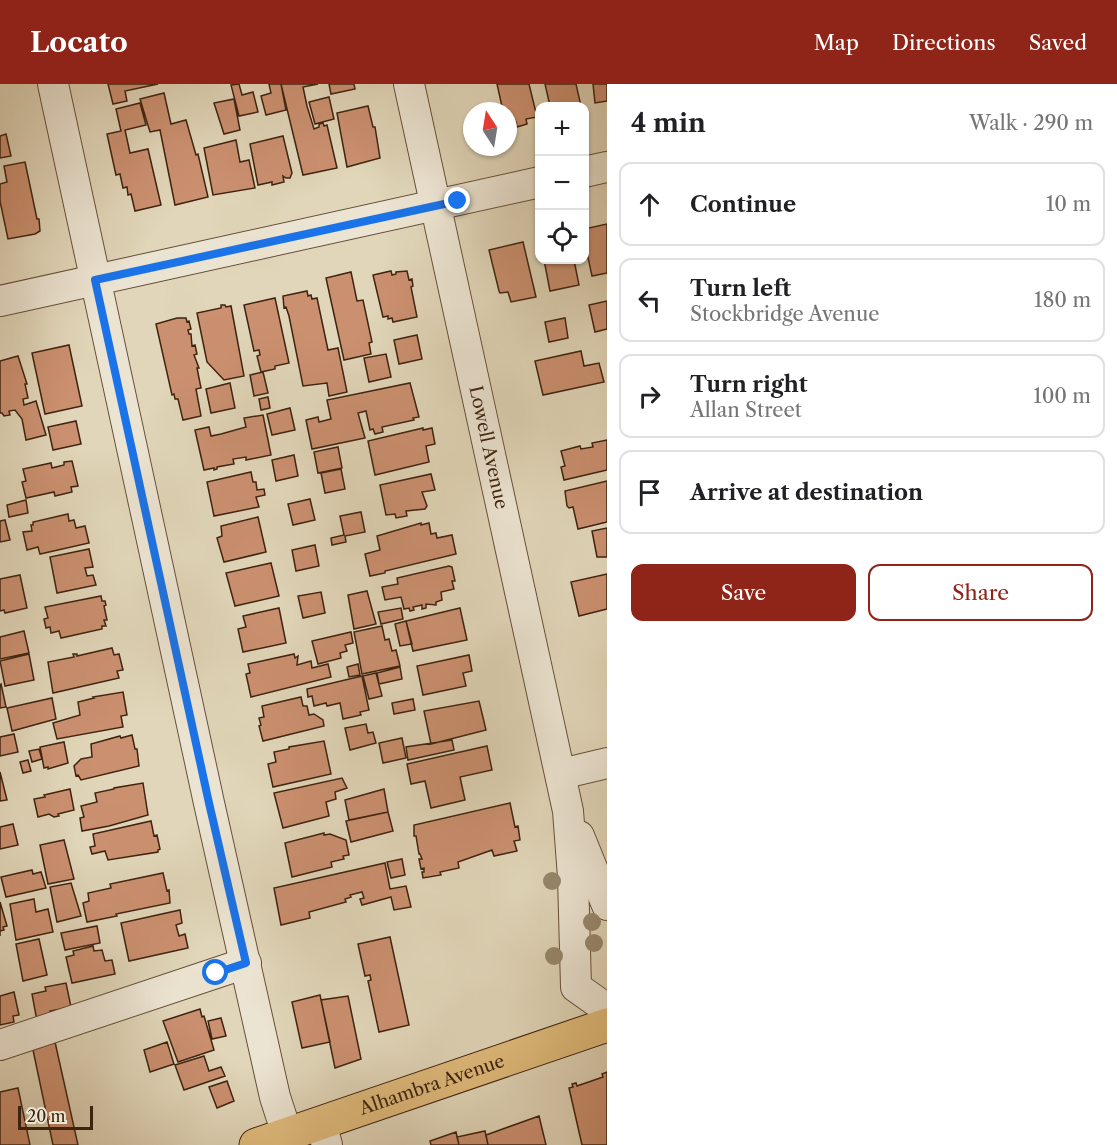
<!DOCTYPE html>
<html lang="en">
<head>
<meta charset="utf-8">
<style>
  :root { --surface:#fff; --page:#f2f2f2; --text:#202124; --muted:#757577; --line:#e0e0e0; --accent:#8f2418 }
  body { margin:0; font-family:"Libre Caslon Text",serif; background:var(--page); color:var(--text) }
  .controls { position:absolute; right:18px; top:18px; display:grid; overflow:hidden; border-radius:12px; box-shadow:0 2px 4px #0004 }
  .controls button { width:54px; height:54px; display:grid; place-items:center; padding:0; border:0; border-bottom:2px solid var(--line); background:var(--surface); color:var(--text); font:30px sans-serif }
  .compass { position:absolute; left:463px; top:18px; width:54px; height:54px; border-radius:50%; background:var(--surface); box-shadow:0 2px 4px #0004; rotate:348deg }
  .scale { position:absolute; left:18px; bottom:15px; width:75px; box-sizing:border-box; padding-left:6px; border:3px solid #3e2310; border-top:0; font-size:16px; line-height:21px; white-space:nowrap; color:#3e2310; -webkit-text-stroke:4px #ece4d2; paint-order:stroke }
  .stop { position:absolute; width:18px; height:18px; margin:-14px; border:4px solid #1a73e8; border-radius:50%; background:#fff }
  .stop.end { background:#1a73e8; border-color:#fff; box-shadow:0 2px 6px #0008 }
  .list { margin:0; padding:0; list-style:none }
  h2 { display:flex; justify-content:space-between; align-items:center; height:78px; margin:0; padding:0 24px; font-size:26px }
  h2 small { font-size:20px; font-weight:400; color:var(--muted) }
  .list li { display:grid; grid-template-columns:39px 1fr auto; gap:18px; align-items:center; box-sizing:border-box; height:84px; margin:0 12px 12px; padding:0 12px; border:2px solid var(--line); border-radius:12px }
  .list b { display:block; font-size:22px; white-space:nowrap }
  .list p { margin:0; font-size:20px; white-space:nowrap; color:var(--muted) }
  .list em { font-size:20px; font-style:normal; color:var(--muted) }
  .actions { display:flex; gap:12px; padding:18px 24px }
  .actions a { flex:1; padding:14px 0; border:2px solid var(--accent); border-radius:12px; text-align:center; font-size:21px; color:var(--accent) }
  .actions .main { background:var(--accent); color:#fff }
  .icon { flex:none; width:33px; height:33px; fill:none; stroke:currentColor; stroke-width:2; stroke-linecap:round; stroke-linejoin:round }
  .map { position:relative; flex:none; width:607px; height:1061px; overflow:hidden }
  header { display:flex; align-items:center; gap:36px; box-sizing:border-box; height:84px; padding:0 30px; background:var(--accent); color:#fff }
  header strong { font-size:28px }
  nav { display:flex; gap:33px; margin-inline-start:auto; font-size:21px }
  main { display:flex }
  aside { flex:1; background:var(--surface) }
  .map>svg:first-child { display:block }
  .building { fill:#cb9070; stroke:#3e2310; stroke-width:1.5 }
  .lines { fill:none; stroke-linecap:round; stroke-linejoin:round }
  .minor-casing { stroke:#67503a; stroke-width:32 }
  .major-casing { stroke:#3e2310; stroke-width:35 }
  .minor { stroke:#ece4d2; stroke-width:30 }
  .major { stroke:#e0bb7c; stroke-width:33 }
  .tree { fill:#98886d }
  .route { stroke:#1a73e8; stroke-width:8 }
  .labels { text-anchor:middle; stroke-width:4.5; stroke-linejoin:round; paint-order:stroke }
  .street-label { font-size:18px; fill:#3e2310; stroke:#ece4d2 }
</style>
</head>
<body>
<header>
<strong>Locato</strong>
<nav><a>Map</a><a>Directions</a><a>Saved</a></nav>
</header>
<main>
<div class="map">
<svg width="607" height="1061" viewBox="0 0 607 1061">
  <rect width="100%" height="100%" fill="#e1d6b9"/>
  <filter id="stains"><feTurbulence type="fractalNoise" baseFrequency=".00333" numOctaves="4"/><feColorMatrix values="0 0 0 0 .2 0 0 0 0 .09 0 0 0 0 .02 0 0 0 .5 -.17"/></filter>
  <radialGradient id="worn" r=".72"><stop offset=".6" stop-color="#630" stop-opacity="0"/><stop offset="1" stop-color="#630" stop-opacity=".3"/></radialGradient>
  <path class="building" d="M108 0H158L125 7 127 17 113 20Z
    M239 0 242 11 253 8 258 28 239 32 231 1Z
    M269 0H281L286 26 266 31 261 12 271 9Z
    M281 0H318L303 3 307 22 314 45 319 43V40L323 39 324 42 327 41 337 84 303 91Z
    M329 0H354L355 5 331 10Z
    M497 0H529L537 33 526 35 527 40 517 43 516 38 508 39V27H503Z
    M545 0H576L581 22H550Z
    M593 0H607V17L595 19Z
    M164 9 171 40 186 36 196 71 198 70 208 113 175 121 160 46 150 48 140 15Z
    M329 13 334 35 315 40 309 18Z
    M234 15 240 46 224 50 214 19Z
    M140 19 146 41 125 46 130 69 148 65 161 121 135 127 131 110 128 111 127 103 123 104 120 90 116 91 107 50 121 47 116 25Z
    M368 22 373 43H375L380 74 347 83 337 29Z
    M6 50 11 72 0 74V52Z
    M283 52 292 89 290 94H286L283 92 284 98 272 101V98L258 101 250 60Z
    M236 56 240 78 249 76 255 104 213 111 204 64Z
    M25 78 37 135H39L40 147 35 150 8 155 0 117V100L7 98 4 82Z
    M607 140V189L592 192 584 155V145Z
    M523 158 536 213 511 218 508 208 500 209 499 207 489 166Z
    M544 176H574L579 201 550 207Z
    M391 187 392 191 396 190V188L407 187 409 196 412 195 413 202 411 203 417 233 393 238 392 234 388 235V232L383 233 373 191Z
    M351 188 357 217 363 216 372 258 369 259 371 270 344 276 326 194Z
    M307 207 308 212 311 211 312 215 317 214 328 266 338 264 347 308 329 312 327 299 303 302 289 232 286 223 284 224 283 212Z
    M275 214 289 279 275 282V285L261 288 257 272 260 271 259 266 254 267 244 221Z
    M607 217V245L595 248 589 221Z
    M221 221H225L226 223 231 222 244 292 224 296 207 278 197 229 221 224Z
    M177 234H186L187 238 189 237 191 245 188 246 189 250H191L192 262 195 261 197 270 194 271 199 284H197L201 304 196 305 201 332 183 336 178 315H175L174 310 172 311 156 240Z
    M565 234 568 254 549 258 545 238Z
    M417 251 422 275 399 280 394 256Z
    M69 261 82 322 45 330 32 269Z
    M581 267 584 282 599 279 604 298 543 311 535 277Z
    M386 270 391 293 369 298 364 274Z
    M18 272 27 300H25L28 314 23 315 24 321 36 317 46 351 26 356 22 335 15 326 9 327 10 331 4 332 2 329H0V277Z
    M263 288 268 309 254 312 250 291Z
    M230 299 235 324 211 329 206 305Z
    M410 299 419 333 413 334 414 336 382 343 383 348 375 350 373 345 370 346 366 327 358 329 365 354 312 365 306 336 318 333 319 338 331 335 327 316Z
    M268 313 270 324 261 326 259 315Z
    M290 324 295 346 272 351 267 330Z
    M263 331 271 371 246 376V373L233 375 234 380 217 383V385L214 386V384L204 386 195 346 209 343 211 352 221 350 246 343 244 334Z
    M76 337 81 360 53 366 48 343Z
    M423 344V346L432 344 435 360 426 362 429 378 375 391 368 357Z
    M607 356V386L564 396 561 383 565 382 561 367 580 362 581 365 593 363 592 359Z
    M338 363 342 384 318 389 314 368Z
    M294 371 298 392 276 397 272 376Z
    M72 377 78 402 71 403 72 408 55 412 54 408 26 414 22 398 26 397 23 385 51 379 52 384 64 381V378Z
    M341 385 345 405 325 409 321 389Z
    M251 388 253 398H256L257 406 264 405 265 411 256 413 259 423 214 432 207 398Z
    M431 390 435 406 422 408 427 422 425 425 406 427 407 432 396 434 395 430 386 431 380 401Z
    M607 397V438L578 445 573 423 569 424 567 422 565 407Z
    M310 415 315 436 293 441 288 420Z
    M26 416 28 429 9 433 7 421Z
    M361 428 365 448 345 452 346 458 332 461 331 454 344 451 340 432Z
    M68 430 69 437 74 436 76 444 85 442 89 459 40 470 38 463 27 466 23 448 32 447 31 441H33V438Z
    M258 433 266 468 224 478 217 454 222 452 221 442Z
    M5 436 10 456 0 458V437Z
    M421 439V441L429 439 431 450 436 449 437 454 452 451 456 470 385 487V489L370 492 365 470 380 466 377 452Z
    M607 444V473H597L592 447Z
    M315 461 319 482 296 487 292 466Z
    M89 465 93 483 85 484 87 492 93 491 96 501 57 509 50 473Z
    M271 479 279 512 235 522 226 489Z
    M449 482 452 483 455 497H452L454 505 441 508 442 516 436 518V521L426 520V524L422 525V521L413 523 414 526 410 527 409 524 404 525 401 513 385 516 382 503 398 500 397 494Z
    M607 490V525L579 532 571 498Z
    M20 491 27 524 5 529 4 526 0 527V495Z
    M367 507 376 540 354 545 348 511Z
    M321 508 325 529 303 534 298 512Z
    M101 512 102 517H105L106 521 104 522 107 536H104L106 542H102V545L61 554 59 547 51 549 50 543 46 544 44 535 48 534 45 523Z
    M279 524 286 559 243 568 238 545 246 543 243 532Z
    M401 524 403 535 381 540 378 528Z
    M460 524 467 556 413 567 406 537Z
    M406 537 412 560 400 562 395 540Z
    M382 542 385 556 389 555 392 567 396 566 400 582 362 590 354 548Z
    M24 547 29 569 0 575V553Z
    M351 548 353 559 345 561 347 567 340 569 341 574 318 580 312 557Z
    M112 564 114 571 119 570 123 586 117 587 119 594 53 609 48 578 74 573 73 570H77V572Z
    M29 570 34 596 5 602 0 577Z
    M294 570 295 574 298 572 297 581 311 577 312 584 328 580 331 593 251 613 246 590 250 589 248 580Z
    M469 571 472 587 463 589 466 602 423 611 417 582Z
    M358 580 360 591 349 593 347 583Z
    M400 583 402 595 379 600 377 589Z
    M376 589 382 612 369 615 363 592Z
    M362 592 369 626 360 628 361 631 343 635 340 619 327 622 326 619 314 622 312 612 308 613 307 605Z
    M1 600 6 623 0 624V601Z
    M123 608 127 631 121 632 123 643 57 655 53 639 80 631 78 618 94 614 93 613Z
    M301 613 303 622H307L309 631 314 630 323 636 324 642 263 657 259 642 261 641 259 634 264 633 262 622Z
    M52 614 56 635 12 647 7 624Z
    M413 615 415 626 394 630 392 619Z
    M479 617 486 646 431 660 424 627Z
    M366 640 368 649 373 648 376 659 350 666 345 644Z
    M14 650 18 668 0 672V653Z
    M132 651 135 665H137L139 682 81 696 78 691 76 692 74 682 81 675 92 673 91 660 120 652 121 654Z
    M402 654 406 674 383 679 379 659Z
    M452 656 454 666 408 676 406 663Z
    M324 657 331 690 273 703 268 680 276 678 274 668 289 665V663Z
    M64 658 68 679 48 685V683L44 684 40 663Z
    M487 662 492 686 460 693 465 716 431 724 425 697 411 700 407 680Z
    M39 665 42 675 32 678 29 667Z
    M28 676 31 687 23 689 20 678Z
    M0 688 7 716 0 717Z
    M342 694 347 704 335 708 336 715 326 718 329 732 283 744 274 709Z
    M143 699 148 731 109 742 82 747 80 734 84 733 81 722 97 718 95 709 114 705V704Z
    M70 705 74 726 58 730 59 732 54 733 49 730 38 733 34 715 45 713 44 711Z
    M384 705 388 728 349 736 345 716Z
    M510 719 515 743 518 742 520 756 514 757 517 767 494 772 492 766 458 778 459 784 440 788 441 791 423 794 422 788H424V784L421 785 419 775H422L420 770H419L416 752H414V741Z
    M388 728 393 747 351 758 346 737Z
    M151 737 154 752 157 751 160 765 158 766V768L108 776 105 767 92 770 90 763 95 762 93 750Z
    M13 740 18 761 0 765V743Z
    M324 749V751L330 750 346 756 349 771 343 772 344 775 331 778 332 783 292 793 285 759Z
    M64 756 74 795 48 800 40 761Z
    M402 775 405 791 391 794 387 778Z
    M385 779 390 805 406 802 411 823 394 826 391 813 362 821 360 815 364 814 362 808 350 811 351 813 345 815 346 818 309 828 310 834 281 841 274 804Z
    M32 786 33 790 41 788 46 804 6 813 1 793Z
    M163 789 167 807 169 806 170 819 116 830 117 832 87 838 83 819 89 817 88 809 111 804 110 800Z
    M71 799 81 832 57 838 50 803Z
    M34 815 36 828 48 825 53 848 16 856 10 820Z
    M0 818 7 842 3 843 4 846 0 847V852Z
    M180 826 182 839 176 841 179 852 185 850 188 864 129 877 121 839Z
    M97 842 100 859 65 866 61 849Z
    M390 853 409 941 379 948 368 897 371 896 370 891 365 892 358 860Z
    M39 855 47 891 23 897 16 860Z
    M93 862 94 867 102 866 105 877 112 876 115 890 72 899 66 873 74 871 73 867Z
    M66 899 71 923 50 927 52 933 37 937 32 910 46 907 45 903Z
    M14 908 19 931 13 932 14 938 0 941V912Z
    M320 911 330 958 302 964 292 918Z
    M348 912 361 975 335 984 321 916Z
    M200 925 202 933 204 932 214 966 178 978 163 937Z
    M221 934 226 952 212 955 208 937Z
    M55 958 78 1061H53L33 966Z
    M167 958 174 980 150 988 144 966Z
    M204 972 209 987 221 983 225 992 184 1006 175 981Z
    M607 988V1061H582L569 1004 573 1003 572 1000 576 999 577 1002 603 993 602 990Z
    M227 997 234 1017 217 1024 209 1003Z
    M18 1004 30 1061H0V1008Z
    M539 1032 546 1061H488L486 1051Z
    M485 1047 488 1061H459L457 1053Z
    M456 1048 459 1061H431L430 1057Z"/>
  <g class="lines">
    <defs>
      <g id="minor">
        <path d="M53 0 209 719 275 1013 287 1050"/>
        <path id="s1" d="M409 0 568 727 573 793 576 903 607 925"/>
        <path d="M584 88 607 83"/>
        <path d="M0 217 540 98"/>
        <path d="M561 690 607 679"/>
        <path d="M579 752 607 821"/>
        <path d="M0 961 246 879"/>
        <path d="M321 1039 327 1061"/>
      </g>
      <g id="major">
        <path id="s2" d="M256 1061 607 941"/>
      </g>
    </defs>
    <use href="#minor" class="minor-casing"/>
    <use href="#major" class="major-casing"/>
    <use href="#minor" class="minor"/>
    <use href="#major" class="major"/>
  </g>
  <g class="tree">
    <circle cx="552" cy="797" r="9"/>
    <circle cx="592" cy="838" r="9"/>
    <circle cx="594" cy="859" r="9"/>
    <circle cx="554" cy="872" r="9"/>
  </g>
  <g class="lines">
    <path class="route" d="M216 889 246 879 209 719 95 196 458 117"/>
  </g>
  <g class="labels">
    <g class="street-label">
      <text dy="6" stroke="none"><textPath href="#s1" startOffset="372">Lowell Avenue</textPath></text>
      <text dy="6" stroke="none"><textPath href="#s2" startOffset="186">Alhambra Avenue</textPath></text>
    </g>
  </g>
  <rect width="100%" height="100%" filter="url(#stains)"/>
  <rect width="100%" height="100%" fill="url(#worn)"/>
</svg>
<div class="controls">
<button>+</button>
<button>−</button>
<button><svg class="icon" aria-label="locate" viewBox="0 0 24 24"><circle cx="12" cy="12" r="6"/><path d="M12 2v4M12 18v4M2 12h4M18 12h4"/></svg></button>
</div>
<svg class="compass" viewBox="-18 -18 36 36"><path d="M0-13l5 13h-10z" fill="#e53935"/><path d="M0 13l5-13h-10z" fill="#757577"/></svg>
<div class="scale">20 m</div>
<div class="stop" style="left:216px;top:889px"></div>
<div class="stop end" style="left:458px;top:117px"></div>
</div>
<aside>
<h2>4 min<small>Walk · 290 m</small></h2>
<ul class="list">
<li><svg class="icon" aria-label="ahead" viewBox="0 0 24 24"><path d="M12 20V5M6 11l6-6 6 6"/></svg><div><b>Continue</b></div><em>10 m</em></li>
<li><svg class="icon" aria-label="left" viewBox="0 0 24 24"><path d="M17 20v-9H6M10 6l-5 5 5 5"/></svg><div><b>Turn left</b><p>Stockbridge Avenue</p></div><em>180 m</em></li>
<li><svg class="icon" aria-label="right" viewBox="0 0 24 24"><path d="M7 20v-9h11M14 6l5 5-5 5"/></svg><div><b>Turn right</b><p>Allan Street</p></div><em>100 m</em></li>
<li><svg class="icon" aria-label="arrive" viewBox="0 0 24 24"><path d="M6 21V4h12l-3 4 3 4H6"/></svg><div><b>Arrive at destination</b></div></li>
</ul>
<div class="actions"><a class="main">Save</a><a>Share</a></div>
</aside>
</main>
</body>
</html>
